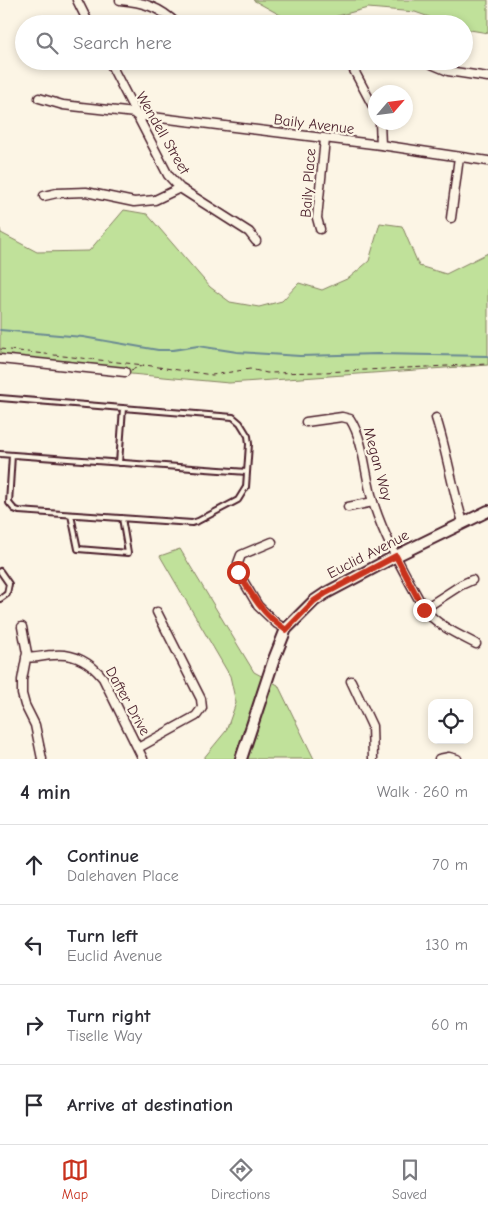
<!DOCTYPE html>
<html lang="en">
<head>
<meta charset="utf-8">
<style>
  :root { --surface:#fff; --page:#f7f7f7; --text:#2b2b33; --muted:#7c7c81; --line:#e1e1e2; --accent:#c8321e }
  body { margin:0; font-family:"Comic Neue",sans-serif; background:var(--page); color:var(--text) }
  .controls { position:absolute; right:15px; bottom:15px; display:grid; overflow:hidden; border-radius:10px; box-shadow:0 2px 8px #0003 }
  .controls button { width:45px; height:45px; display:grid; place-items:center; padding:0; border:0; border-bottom:1px solid var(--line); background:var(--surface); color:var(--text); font:25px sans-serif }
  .compass { position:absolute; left:368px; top:85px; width:45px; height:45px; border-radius:50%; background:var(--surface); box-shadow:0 2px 8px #0003; rotate:62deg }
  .stop { position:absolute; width:15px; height:15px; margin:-11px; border:4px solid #c8321e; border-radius:50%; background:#fff }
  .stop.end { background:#c8321e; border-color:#fff; box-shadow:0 1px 5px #0008 }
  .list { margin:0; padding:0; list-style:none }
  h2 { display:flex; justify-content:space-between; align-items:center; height:65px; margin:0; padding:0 20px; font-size:21px }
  h2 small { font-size:16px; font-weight:400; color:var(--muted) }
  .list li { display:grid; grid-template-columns:32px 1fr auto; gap:15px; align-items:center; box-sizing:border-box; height:80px; padding:0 20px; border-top:1px solid var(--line) }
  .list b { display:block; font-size:19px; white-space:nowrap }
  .list p { margin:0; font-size:16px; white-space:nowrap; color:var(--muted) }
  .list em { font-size:16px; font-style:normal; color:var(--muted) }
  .icon { flex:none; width:28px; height:28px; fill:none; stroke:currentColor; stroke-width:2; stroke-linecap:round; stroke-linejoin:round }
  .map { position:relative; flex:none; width:488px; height:759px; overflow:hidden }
  .search { position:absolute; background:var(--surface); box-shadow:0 2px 8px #0003; left:15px; right:15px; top:15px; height:55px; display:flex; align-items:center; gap:12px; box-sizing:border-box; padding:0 18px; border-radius:28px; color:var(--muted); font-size:19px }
  .sheet { height:385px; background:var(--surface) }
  nav { display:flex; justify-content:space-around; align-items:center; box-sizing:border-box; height:70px; border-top:1px solid var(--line); background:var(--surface); font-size:14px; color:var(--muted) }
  nav a { display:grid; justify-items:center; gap:2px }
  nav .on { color:var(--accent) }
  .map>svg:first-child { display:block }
  .green { fill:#c0e19a; stroke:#858062 }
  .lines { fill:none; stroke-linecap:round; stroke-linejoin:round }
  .stream { stroke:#6b8a93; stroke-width:2 }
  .lane-casing { stroke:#4a1f2b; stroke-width:8 }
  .street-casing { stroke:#4a1f2b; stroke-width:11 }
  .secondary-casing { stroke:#4a1f2b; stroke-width:14 }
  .path { stroke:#4a1f2b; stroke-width:1; stroke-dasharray:5 4; stroke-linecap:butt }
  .lane { stroke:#fcf5e5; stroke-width:4 }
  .street { stroke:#fcf5e5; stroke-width:8 }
  .secondary { stroke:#fcf5e5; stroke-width:10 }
  .route { stroke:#c8321e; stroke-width:6 }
  .labels { text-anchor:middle; stroke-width:4.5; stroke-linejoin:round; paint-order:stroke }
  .street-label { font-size:15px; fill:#4a1f2b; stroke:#fcf5e5 }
</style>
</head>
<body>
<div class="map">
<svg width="488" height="759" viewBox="0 0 488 759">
  <rect width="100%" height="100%" fill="#fcf5e5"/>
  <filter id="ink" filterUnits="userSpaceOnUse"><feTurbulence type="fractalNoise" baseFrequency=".02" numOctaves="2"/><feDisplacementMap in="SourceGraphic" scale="10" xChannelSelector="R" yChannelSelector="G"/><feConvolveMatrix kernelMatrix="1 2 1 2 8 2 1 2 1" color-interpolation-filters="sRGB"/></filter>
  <g filter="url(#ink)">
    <path class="green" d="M253 0H488V33L464 29V24H449L415 12 368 8 322 20 282 16Z
      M124 210 147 214 210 287 230 302 259 307 282 301 299 283 322 290 349 278 369 261 380 223 402 226 419 266 446 274 488 253V365L229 383 0 362V229L1 233 37 252 89 251Z
      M180 549 254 672 278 685 314 759H203L226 731 236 703 230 676 160 556Z"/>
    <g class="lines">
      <path class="stream" d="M0 330 83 337 158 350H173L198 346 237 352 300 356 378 354 488 356"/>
      <defs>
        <path id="lane" d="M0 398 233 417 240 423 248 436 249 444 246 487 238 500 198 521 192 523 19 511 14 509 9 503 12 455
          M0 454 247 472
          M119 463 123 408
          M71 515 78 549 128 553 122 518
          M0 571 9 584 7 594 0 599"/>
        <path id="street" d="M77 0 89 24
          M120 0C143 2 160 7 177 24
          M109 61 168 175 180 188 249 232 256 241
          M313 61H330
          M349 61 376 112
          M424 61 448 71 488 77
          M39 98 63 105 135 113
          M136 115 381 145 488 161
          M380 122 381 145
          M44 196 57 193 86 192 134 202 155 200 180 188
          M451 218 459 157
          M320 229 317 218 325 139
          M0 359 125 372
          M436 418C447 452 452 488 463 522
          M306 422 342 417 350 419C365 442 365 479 374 505 386 542 406 575 424 609 438 626 457 634 476 644
          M348 507 373 502
          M272 542 241 555 238 563V572L258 606 277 624 286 629
          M424 609 461 585 472 580
          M22 627 27 653 22 680V694L25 705 35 725 42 759
          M26 657C36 659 44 655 54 655 74 653 91 663 103 678L143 759
          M351 681 372 726 373 759
          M138 748 196 716 202 708 201 699 157 612
          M439 759 449 757 457 759"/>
        <path id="secondary" d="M241 759 274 659 286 629 314 601 326 593 396 556 488 511"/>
      </defs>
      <use href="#lane" class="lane-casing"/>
      <use href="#street" class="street-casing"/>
      <use href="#secondary" class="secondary-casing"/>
      <path class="path" d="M0 349 144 365
        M131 370 145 365 212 375 250 369 267 373 324 372 488 364"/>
      <use href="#lane" class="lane"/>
      <use href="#street" class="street"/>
      <use href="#secondary" class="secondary"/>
    </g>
  </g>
  <g class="lines" filter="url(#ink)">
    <path class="route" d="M238 572C251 594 263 615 286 630L314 601 326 593 396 556 424 610"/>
  </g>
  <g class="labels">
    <g class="street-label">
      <text transform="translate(314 124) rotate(7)" y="5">Baily Avenue</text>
      <text transform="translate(163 133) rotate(60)" y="5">Wendell Street</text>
      <text transform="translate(308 183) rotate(-86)" y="5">Baily Place</text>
      <text transform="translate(378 464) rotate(75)" y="5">Megan Way</text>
      <text transform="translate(368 554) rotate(-27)" y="5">Euclid Avenue</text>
      <text transform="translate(128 701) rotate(61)" y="5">Dafter Drive</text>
    </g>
  </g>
</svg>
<div class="controls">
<button><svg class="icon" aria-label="locate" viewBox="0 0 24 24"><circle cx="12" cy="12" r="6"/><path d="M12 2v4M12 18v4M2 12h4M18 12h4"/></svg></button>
</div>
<svg class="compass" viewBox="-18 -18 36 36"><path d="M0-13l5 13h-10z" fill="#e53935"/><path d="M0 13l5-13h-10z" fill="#7c7c81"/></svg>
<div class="stop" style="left:238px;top:572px"></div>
<div class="stop end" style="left:424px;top:610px"></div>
<div class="search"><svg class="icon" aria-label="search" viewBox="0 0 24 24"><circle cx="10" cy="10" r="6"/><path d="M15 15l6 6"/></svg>Search here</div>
</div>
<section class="sheet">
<h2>4 min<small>Walk · 260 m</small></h2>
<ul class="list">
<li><svg class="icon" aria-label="ahead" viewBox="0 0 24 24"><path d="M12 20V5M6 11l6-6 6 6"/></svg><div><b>Continue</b><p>Dalehaven Place</p></div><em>70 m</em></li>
<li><svg class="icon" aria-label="left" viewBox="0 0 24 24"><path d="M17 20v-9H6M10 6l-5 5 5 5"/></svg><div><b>Turn left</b><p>Euclid Avenue</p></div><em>130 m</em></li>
<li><svg class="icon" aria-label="right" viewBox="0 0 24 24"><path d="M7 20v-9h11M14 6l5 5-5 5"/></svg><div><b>Turn right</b><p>Tiselle Way</p></div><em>60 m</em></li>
<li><svg class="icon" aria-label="arrive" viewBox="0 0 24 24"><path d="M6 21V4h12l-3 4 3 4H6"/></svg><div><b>Arrive at destination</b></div></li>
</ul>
</section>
<nav>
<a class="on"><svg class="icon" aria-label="map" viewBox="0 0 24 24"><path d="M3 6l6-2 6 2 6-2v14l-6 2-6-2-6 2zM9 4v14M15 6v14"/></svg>Map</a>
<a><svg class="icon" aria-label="directions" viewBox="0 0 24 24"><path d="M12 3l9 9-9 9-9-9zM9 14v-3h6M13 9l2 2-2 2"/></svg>Directions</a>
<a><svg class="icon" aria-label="saved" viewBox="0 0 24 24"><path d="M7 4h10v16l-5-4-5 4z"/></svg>Saved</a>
</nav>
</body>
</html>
